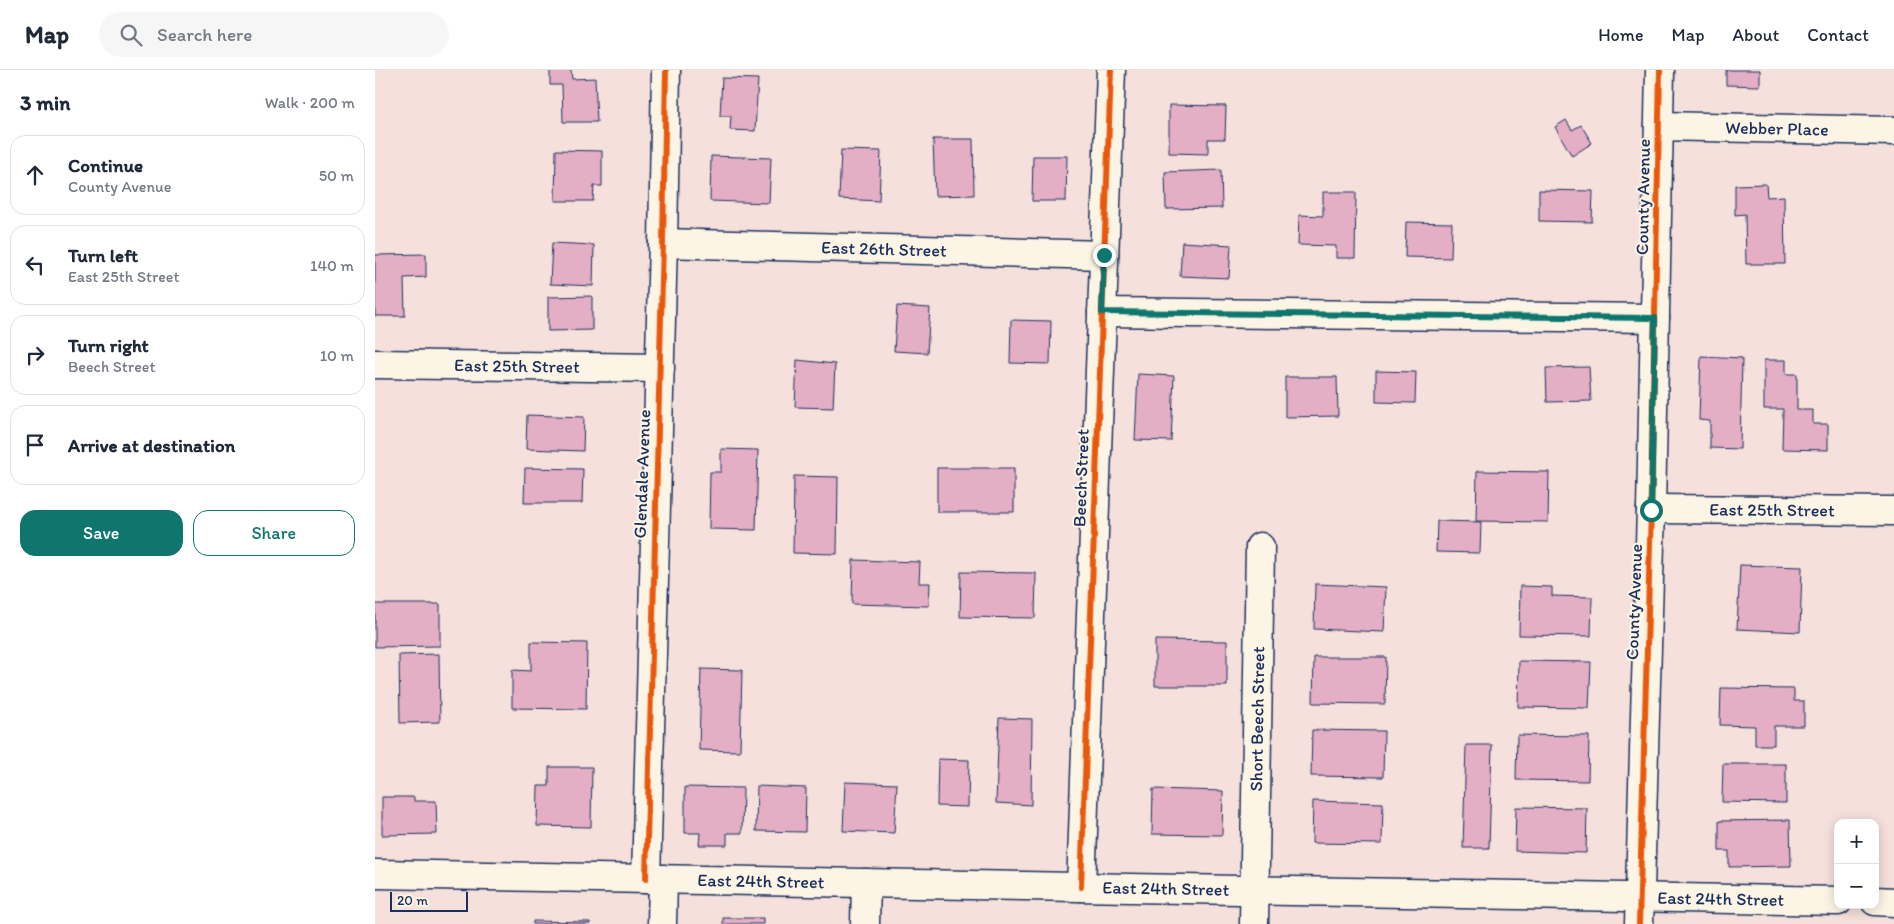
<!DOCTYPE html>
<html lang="en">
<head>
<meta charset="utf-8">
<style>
  :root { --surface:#fff; --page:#f6f6f7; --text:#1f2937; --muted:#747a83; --line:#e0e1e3; --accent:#0f766e }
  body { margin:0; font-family:Itim,sans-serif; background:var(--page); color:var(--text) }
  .controls { position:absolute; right:15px; bottom:15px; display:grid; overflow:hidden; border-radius:10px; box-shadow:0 2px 12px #0003 }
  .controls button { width:45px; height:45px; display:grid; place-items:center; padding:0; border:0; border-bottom:1px solid var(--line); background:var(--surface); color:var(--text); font:25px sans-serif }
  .scale { position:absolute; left:15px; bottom:12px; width:78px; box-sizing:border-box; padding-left:5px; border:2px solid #1b2f5e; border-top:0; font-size:14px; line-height:18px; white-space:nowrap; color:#1b2f5e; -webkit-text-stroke:4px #fcf5e5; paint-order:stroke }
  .stop { position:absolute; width:15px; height:15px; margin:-11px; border:4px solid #0f766e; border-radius:50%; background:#fff }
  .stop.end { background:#0f766e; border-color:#fff; box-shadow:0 1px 5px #0008 }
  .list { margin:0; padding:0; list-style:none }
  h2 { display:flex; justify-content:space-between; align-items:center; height:65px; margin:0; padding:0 20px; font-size:21px }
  h2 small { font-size:16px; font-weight:400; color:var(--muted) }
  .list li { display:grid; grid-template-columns:32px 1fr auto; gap:15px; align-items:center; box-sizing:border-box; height:80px; margin:0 10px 10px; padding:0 10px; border:1px solid var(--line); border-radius:15px }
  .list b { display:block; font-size:19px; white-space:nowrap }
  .list p { margin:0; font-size:16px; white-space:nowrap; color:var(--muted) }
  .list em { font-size:16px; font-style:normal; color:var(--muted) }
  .actions { display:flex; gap:10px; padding:15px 20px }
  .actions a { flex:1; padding:11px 0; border:1px solid var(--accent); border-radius:15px; text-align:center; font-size:18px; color:var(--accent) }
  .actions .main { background:var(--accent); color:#fff }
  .icon { flex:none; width:28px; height:28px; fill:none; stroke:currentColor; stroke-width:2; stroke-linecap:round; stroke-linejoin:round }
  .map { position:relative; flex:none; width:1519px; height:854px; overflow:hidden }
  header { display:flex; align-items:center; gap:30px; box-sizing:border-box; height:70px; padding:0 25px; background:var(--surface); border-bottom:1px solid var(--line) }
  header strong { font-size:24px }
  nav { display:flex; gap:28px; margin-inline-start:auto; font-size:18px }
  .search { width:350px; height:45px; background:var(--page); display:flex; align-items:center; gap:12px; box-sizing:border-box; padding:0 18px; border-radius:28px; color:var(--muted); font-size:19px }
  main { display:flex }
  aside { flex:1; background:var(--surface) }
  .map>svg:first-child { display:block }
  .building { fill:#e4aec5; stroke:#1b2f5e }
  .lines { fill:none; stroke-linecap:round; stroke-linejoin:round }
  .minor-casing { stroke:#1b2f5e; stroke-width:31 }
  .tertiary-casing { stroke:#1b2f5e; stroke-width:31 }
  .secondary-casing { stroke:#1b2f5e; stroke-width:31 }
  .minor { stroke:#fcf5e5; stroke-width:28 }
  .tertiary { stroke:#fcf5e5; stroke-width:28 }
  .secondary { stroke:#fcf5e5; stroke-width:28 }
  .cycleway-casing { stroke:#fcf5e5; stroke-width:9 }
  .cycleway { stroke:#e8590c; stroke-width:6 }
  .route { stroke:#0f766e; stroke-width:6 }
  .labels { text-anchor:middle; stroke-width:4; stroke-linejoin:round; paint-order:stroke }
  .street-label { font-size:18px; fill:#1b2f5e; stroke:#fcf5e5 }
</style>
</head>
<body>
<header>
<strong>Map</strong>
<div class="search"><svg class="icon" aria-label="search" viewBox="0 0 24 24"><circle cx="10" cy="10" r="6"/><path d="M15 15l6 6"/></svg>Search here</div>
<nav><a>Home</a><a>Map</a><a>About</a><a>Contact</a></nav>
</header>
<main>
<aside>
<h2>3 min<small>Walk · 200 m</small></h2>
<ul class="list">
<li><svg class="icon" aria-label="ahead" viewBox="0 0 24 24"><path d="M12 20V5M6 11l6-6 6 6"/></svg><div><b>Continue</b><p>County Avenue</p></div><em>50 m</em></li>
<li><svg class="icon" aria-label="left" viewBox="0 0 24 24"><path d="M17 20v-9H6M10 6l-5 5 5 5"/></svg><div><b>Turn left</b><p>East 25th Street</p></div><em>140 m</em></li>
<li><svg class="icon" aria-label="right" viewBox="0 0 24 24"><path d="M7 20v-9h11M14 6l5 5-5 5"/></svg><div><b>Turn right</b><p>Beech Street</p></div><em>10 m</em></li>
<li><svg class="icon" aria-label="arrive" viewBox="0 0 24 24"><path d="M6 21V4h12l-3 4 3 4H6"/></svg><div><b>Arrive at destination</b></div></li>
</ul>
<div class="actions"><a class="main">Save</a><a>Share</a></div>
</aside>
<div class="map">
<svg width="1519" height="854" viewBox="0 0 1519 854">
  <rect width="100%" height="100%" fill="#f5e0db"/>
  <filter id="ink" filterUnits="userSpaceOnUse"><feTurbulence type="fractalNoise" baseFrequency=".02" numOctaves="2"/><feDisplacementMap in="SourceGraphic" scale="10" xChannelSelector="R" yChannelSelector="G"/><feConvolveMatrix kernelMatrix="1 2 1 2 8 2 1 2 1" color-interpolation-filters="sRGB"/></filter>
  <g filter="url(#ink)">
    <path class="building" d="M175 0H196L197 9 220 8 222 52H188L187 15H175Z
      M1351 0H1385V16L1351 15Z
      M347 8 383 9 380 61 355 60 356 46H345Z
      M794 35 851 36 850 69H833V84L794 83Z
      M1191 50 1197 60 1206 55 1217 73 1197 86 1180 57Z
      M558 69H598L599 125 560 126Z
      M181 80 227 81V116H219L218 131H180Z
      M466 80 506 81 504 131 464 129Z
      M336 86 396 88 394 133 335 131Z
      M658 86H692L691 131H657Z
      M846 100 847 138 791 139 790 102Z
      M1391 114 1392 127 1409 126 1410 194H1371L1370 144 1360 145V115Z
      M1164 120 1218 121 1217 152 1164 151Z
      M948 122H981L980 188H961V176L923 175 924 145 948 146Z
      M1031 152 1077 153 1076 188 1030 187Z
      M807 172 856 175 854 208 805 206Z
      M177 173 219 175 218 216 175 214Z
      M51 184V207L29 208 30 246H0V185Z
      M217 226V260L173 261V227Z
      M522 236 555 238 552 283 519 281Z
      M636 250 676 251 675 294 635 293Z
      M1326 286 1367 288 1365 379 1335 378V351L1324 350Z
      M422 290 460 294 458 338 420 337Z
      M1389 290H1411V304H1422V340H1438V354H1453V380L1407 379 1408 339H1389Z
      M1214 297 1216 331 1172 332 1171 298Z
      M1001 301 1041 302 1040 333 1001 332Z
      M763 304 799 306 796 371 760 370Z
      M910 307H962L963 346 910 347Z
      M152 345 209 347 208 381 151 379Z
      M346 379 383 380 381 460 334 459 335 402H346Z
      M150 398 208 399 207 433H149Z
      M562 398H639V442H562Z
      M1102 401 1174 402 1173 452 1101 451Z
      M419 406 463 407 462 484 418 483Z
      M1062 451 1106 452 1105 483 1061 482Z
      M478 490 545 492 544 513H555L554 536 477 534Z
      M1365 495 1427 497 1425 562 1362 559Z
      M586 502 661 503 660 548 585 547Z
      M940 514 1011 517 1009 562 939 559Z
      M1145 516 1177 517V526L1217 527 1216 566 1144 565Z
      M0 534H65V576L0 577Z
      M780 570 852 571V616H780Z
      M156 572 212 573 211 639 137 638V600L156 601Z
      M64 584 65 652 25 653 24 585Z
      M939 587H1011L1010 634 938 633Z
      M1144 591 1216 592 1214 638 1143 637Z
      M326 599 367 600 365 681 324 680Z
      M1346 618 1419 619V631H1429V656H1399V675H1380V656L1345 655Z
      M624 648 657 649 656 735 621 733Z
      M937 660 1009 661 1008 707 936 706Z
      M1142 665 1214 666 1213 711 1141 710Z
      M1091 675H1117L1114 778H1088Z
      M563 689 594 690 593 737 562 736Z
      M1348 694H1411V733L1347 732Z
      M174 697H217L216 757 162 756 163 716H174Z
      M470 712 522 714 519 763 468 761Z
      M382 716 431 718 430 762 381 761Z
      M310 717 368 718 367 763H352V775H324L325 763H310Z
      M778 719 848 721 847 765 777 764Z
      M7 727H39V731H61L62 764 7 765Z
      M938 731 1008 733 1007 774 937 773Z
      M1141 737 1212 738 1211 783 1140 781Z
      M1415 750 1416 796 1354 797V781H1344V751Z
      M348 848H388V854H348Z
      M158 851 215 852V854H158Z"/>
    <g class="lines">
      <defs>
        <g id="minor">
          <path id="s1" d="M1284 56 1519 61"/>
          <path id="s2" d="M288 173 729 185"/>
          <path d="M727 242 1280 248"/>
          <path id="s3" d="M0 294 285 298"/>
          <path id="s4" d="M1276 439 1519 441"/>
          <path d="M271 809 288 173 291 0"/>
          <path d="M706 817 736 0"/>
          <path d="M287 854 288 809"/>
          <path d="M490 854 491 813"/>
          <path id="s5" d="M879 854 885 477"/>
        </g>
        <path id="tertiary" d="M1264 854 1276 439 1285 0"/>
        <g id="secondary">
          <path id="s6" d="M0 804 1463 831"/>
          <path d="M1500 831 1519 832"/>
        </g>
      </defs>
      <use href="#minor" class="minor-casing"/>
      <use href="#tertiary" class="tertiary-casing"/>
      <use href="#secondary" class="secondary-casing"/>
      <use href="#minor" class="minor"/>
      <use href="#tertiary" class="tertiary"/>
      <use href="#secondary" class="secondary"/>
      <defs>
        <path id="cycleway" d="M271 809 288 173 291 0
          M706 817 736 0
          M1264 854 1276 439 1285 0"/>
      </defs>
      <use href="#cycleway" class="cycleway-casing"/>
      <use href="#cycleway" class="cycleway"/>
    </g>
  </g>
  <g class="lines" filter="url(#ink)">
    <path class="route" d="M729 185 727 242 1280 248 1276 440"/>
  </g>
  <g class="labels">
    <g class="street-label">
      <text dy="6" stroke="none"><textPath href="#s1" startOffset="118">Webber Place</textPath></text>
      <text transform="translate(1268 127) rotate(-89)" y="6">County Avenue</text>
      <text dy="6" stroke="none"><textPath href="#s2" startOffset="221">East 26th Street</textPath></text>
      <text dy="6" stroke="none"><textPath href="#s3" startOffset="142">East 25th Street</textPath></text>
      <text transform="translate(267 404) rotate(-88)" y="6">Glendale Avenue</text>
      <text transform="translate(706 408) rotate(-88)" y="6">Beech Street</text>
      <text dy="6" stroke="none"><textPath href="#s4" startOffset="121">East 25th Street</textPath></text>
      <text transform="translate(1259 532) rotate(-88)" y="6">County Avenue</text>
      <text dy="6" stroke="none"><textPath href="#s5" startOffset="205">Short Beech Street</textPath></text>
      <text dy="6" stroke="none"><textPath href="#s6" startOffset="386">East 24th Street</textPath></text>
      <text dy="6" stroke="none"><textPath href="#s6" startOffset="791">East 24th Street</textPath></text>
      <text dy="6" stroke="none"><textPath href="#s6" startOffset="1346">East 24th Street</textPath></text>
    </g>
  </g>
</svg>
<div class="controls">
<button>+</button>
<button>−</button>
</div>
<div class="scale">20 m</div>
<div class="stop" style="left:1276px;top:440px"></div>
<div class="stop end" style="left:729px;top:185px"></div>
</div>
</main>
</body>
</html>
